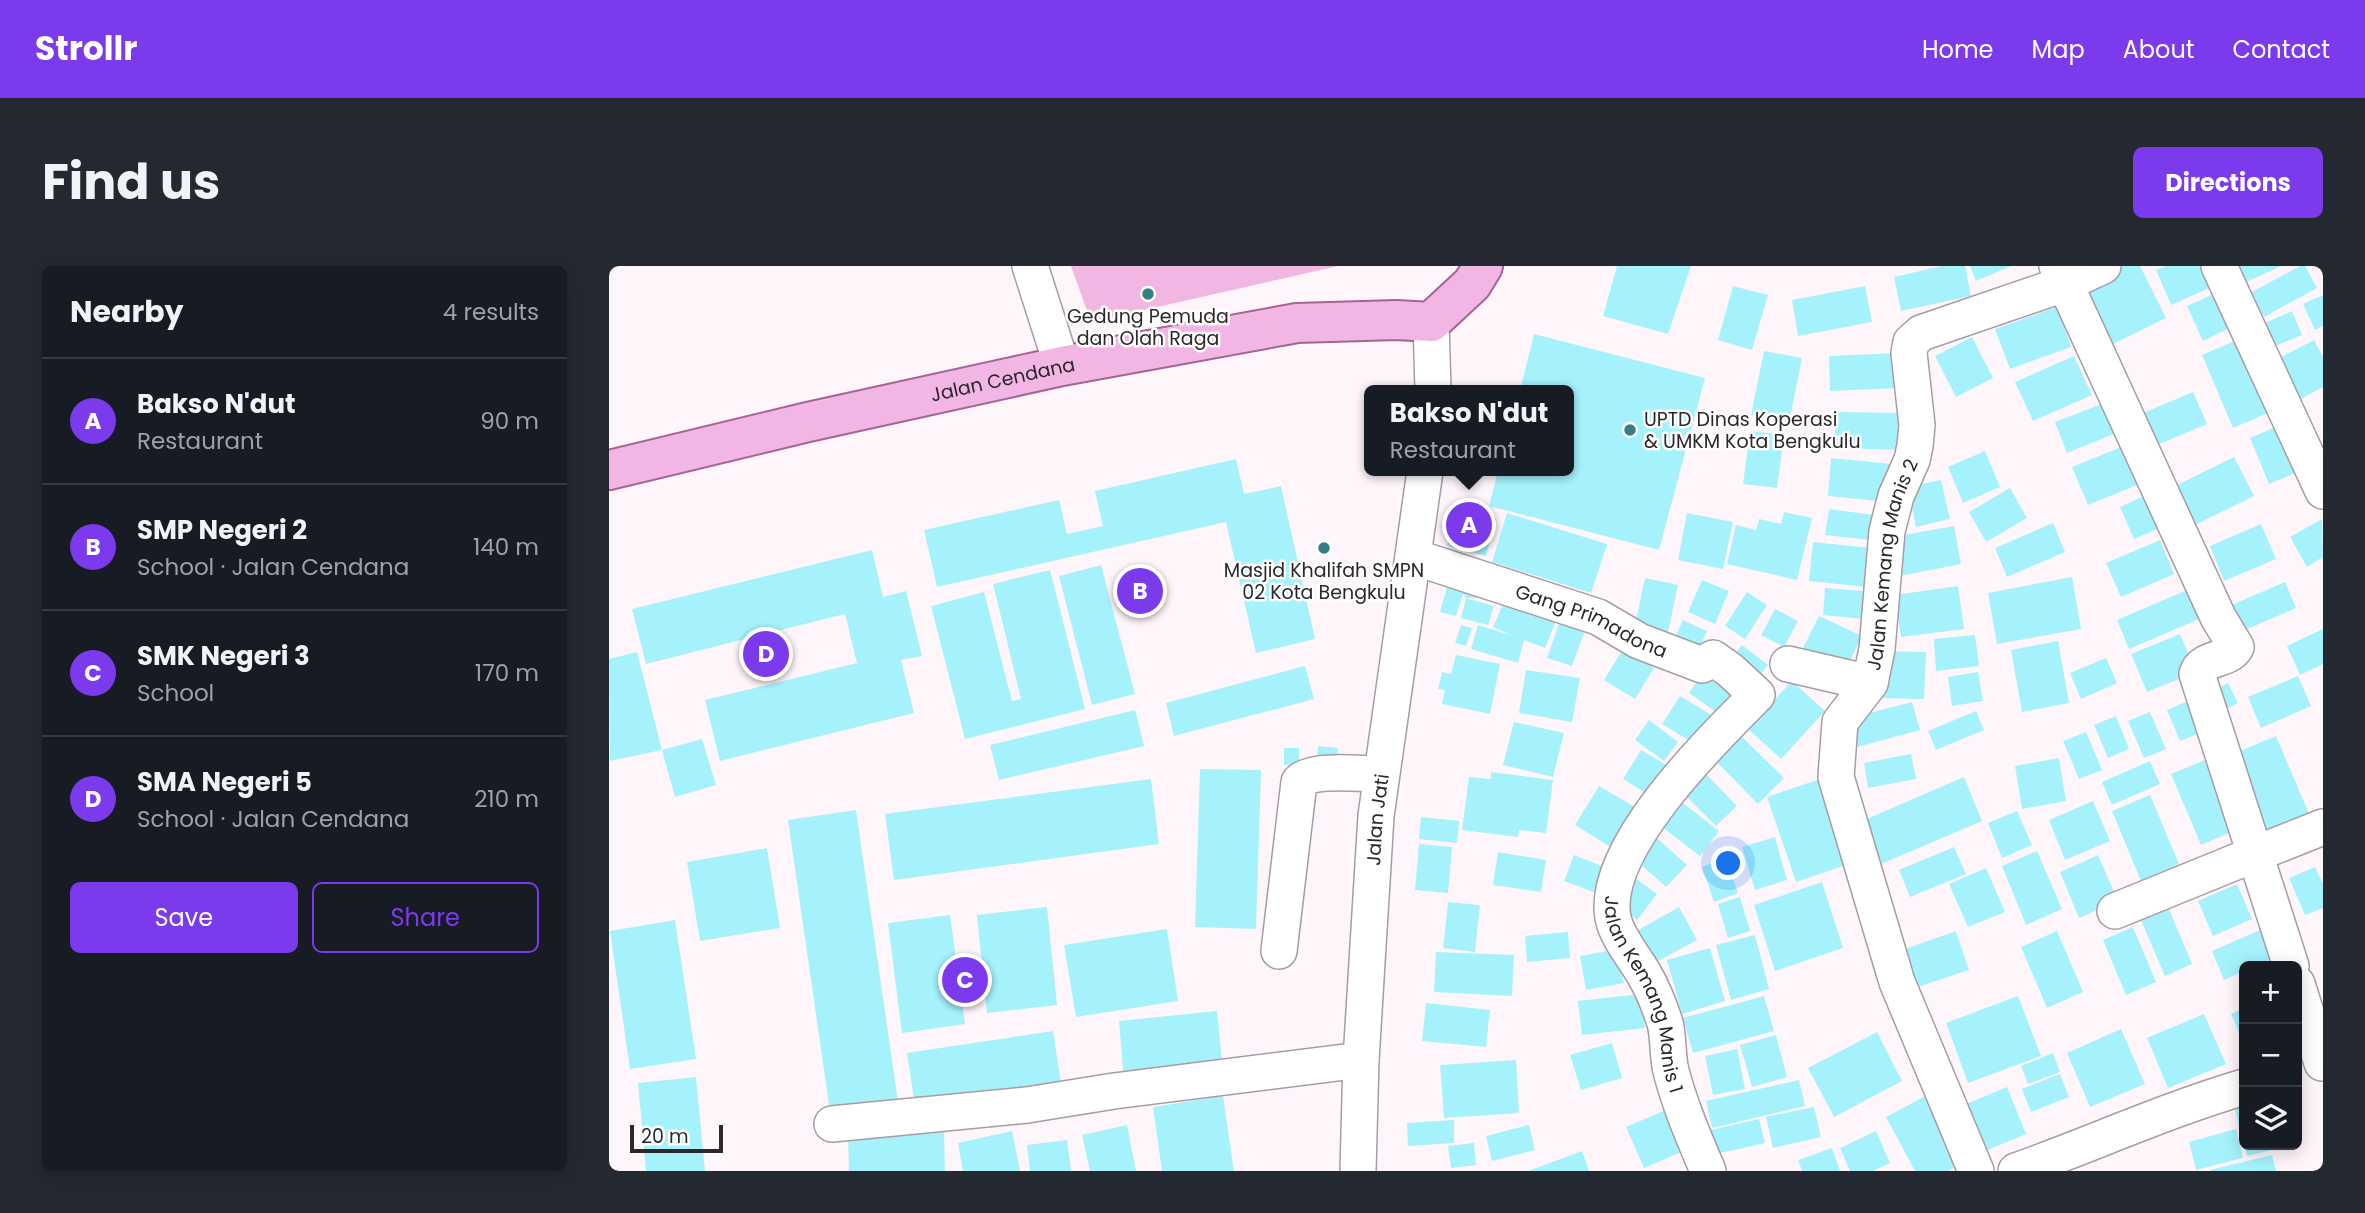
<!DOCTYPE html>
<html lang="en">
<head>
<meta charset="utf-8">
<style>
  :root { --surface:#171b24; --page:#242831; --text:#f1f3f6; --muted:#9ea1a6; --line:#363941; --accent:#7c3aed }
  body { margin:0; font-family:Poppins,sans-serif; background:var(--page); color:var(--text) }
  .controls { position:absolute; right:21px; bottom:21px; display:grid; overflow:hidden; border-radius:10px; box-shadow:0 4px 18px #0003 }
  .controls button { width:63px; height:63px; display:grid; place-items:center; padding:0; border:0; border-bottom:2px solid var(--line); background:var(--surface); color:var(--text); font:35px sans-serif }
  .scale { position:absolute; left:21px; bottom:18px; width:93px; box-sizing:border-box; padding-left:7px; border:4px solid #2b272a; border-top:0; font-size:19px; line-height:24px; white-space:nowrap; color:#2b272a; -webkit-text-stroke:5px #fff; paint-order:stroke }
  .you { position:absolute; left:1120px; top:598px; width:24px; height:24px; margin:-18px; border:5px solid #fff; border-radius:50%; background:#1a73e8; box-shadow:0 0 0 10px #1a73e833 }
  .badge { display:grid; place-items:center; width:46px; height:46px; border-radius:50%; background:var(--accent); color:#fff; font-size:23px; font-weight:700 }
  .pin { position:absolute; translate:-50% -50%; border:4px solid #fff; box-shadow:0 2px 7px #0006 }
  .popup { position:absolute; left:755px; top:119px; width:210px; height:91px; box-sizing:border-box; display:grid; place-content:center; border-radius:10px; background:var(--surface); filter:drop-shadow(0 2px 5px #0005); font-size:23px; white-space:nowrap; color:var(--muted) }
  .popup b { font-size:26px; color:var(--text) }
  .popup::after { content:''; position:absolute; left:50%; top:100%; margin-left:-14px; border:14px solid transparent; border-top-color:var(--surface) }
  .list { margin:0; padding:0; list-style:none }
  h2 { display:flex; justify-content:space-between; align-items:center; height:91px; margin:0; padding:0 28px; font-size:30px }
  h2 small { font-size:23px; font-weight:400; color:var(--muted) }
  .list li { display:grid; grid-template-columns:46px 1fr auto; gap:21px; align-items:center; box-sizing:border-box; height:126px; padding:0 28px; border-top:2px solid var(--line) }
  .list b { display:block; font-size:26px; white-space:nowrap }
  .list p { margin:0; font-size:23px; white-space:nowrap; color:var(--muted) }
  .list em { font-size:23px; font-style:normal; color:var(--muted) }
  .actions { display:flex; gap:14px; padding:21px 28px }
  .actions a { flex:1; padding:16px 0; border:2px solid var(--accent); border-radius:10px; text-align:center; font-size:24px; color:var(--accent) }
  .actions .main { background:var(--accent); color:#fff }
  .icon { flex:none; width:38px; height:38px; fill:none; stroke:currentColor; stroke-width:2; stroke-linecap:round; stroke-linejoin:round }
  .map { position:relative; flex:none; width:1714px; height:905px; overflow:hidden; border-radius:10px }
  header { display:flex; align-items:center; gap:42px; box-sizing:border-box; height:98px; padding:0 35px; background:var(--accent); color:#fff }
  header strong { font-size:33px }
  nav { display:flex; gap:38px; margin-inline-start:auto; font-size:24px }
  .intro { display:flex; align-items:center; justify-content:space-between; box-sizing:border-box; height:168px; padding:0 42px }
  h1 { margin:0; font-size:49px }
  .button { padding:18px 32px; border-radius:10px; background:var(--accent); color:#fff; font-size:24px; font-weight:700 }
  main { display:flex; gap:42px; padding:0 42px }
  aside { flex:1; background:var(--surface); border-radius:10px; box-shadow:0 4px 18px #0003 }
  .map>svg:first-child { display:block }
  .park { fill:#f1b7e2 }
  .building { fill:#a5f2fd }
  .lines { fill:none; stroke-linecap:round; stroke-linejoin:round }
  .minor-casing { stroke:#a79ca4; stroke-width:38 }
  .major-casing { stroke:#a56497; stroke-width:42 }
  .minor { stroke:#fff; stroke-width:35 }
  .major { stroke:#f1b6e3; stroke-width:38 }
  .poi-dot { fill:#367e87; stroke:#fff; stroke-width:2.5 }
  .labels { text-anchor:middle; stroke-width:5; stroke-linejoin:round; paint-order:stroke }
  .poi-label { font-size:19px; fill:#2b272a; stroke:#fff }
  .street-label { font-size:19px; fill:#2b272a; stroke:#fff }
</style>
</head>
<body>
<header>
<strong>Strollr</strong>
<nav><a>Home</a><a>Map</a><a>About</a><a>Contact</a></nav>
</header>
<div class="intro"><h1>Find us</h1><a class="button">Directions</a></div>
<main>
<aside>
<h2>Nearby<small>4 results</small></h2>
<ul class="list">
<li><span class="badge">A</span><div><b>Bakso N'dut</b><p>Restaurant</p></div><em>90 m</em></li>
<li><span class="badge">B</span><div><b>SMP Negeri 2</b><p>School · Jalan Cendana</p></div><em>140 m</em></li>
<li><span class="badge">C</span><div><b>SMK Negeri 3</b><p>School</p></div><em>170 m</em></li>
<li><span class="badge">D</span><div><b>SMA Negeri 5</b><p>School · Jalan Cendana</p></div><em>210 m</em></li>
</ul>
<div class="actions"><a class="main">Save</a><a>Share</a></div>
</aside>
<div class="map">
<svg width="1714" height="905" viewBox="0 0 1714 905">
  <rect width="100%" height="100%" fill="#fff6fc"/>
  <path class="park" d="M462 0H729L482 56Z"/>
  <path class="building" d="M1008 0H1082L1059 68 994 50Z
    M1333 0H1356L1362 30 1292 45 1285 11Z
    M1361 0H1402L1367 15Z
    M1498 0H1531L1557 52 1492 84 1460 18Z
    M1557 0H1594L1603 21 1562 39 1547 4Z
    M1627 0H1672L1635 17Z
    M1691 0H1696L1708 22 1655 51 1641 27Z
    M1124 20 1159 29 1143 84 1109 74Z
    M1256 20 1263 56 1189 70 1183 34Z
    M1611 25 1627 59 1594 75 1578 40Z
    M1714 29V60L1706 64 1694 38Z
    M1448 41 1462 81 1401 103 1386 63Z
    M1683 45 1693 69 1666 80 1656 57Z
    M925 68 1096 112 1050 284 880 240 889 205H960V124H911Z
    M1363 71 1384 112 1347 131 1326 90Z
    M1630 73 1661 146 1624 162 1593 89Z
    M1705 74 1714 91V121L1690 134 1668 93Z
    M1155 85 1193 92 1180 157 1142 149Z
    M1289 87 1290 122 1221 125 1220 90Z
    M1465 90 1483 129 1424 155 1406 116Z
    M1584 126 1598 158 1548 179 1534 147Z
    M1495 137 1507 167 1458 187 1446 156Z
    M1227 146 1295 147 1294 184 1225 182Z
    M1673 158 1693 204 1660 218 1641 172Z
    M1141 165 1175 169 1168 222 1134 218Z
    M1512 181 1528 219 1479 239 1463 201Z
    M1376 185 1391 221 1354 237 1339 201Z
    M1625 191 1645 230 1582 261 1562 222Z
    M1222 192 1283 198 1280 236 1219 230Z
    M627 193 635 228 672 220 706 373 647 387 617 256 328 321 315 264 450 234 458 268 494 260 486 225Z
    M1332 214 1341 253 1307 261 1299 221Z
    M1401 222 1418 252 1377 276 1360 246Z
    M1537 229 1551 262 1525 273 1511 241Z
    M847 242 887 252 877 290 838 280Z
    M1220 243 1273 250 1270 275 1216 269Z
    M1175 246 1203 252 1188 314 1118 298 1127 259 1147 264 1150 253 1172 258Z
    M898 247 998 278 982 327 883 296Z
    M1078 247 1124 256 1114 303 1069 294Z
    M1713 253 1714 291 1698 301 1681 271Z
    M1444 257 1456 286 1398 311 1386 282Z
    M1652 258 1667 293 1615 315 1601 280Z
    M1345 260 1352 298 1291 310 1284 271Z
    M1551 274 1565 308 1512 331 1497 297Z
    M1204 276 1271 283 1267 322 1200 315Z
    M263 284 274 331 297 325 313 390 292 394 305 447 111 495 96 434 248 397 236 348 37 398 23 343Z
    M492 299 526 428 483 439 450 310Z
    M441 304 476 443 356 473 322 340 375 326 403 435 412 433 384 318Z
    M841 310 872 318 868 332H857L854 328 847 350 831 346Z
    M1463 311 1472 363 1388 378 1379 327Z
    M1036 312 1069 319 1059 366 1026 359Z
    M1093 314 1120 325 1106 358 1079 346Z
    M1676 316 1687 342 1631 366 1620 340Z
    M1349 320 1355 363 1292 371 1286 329Z
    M1216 322 1257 325 1255 353 1214 349Z
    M1578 324 1590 353 1520 383 1508 354Z
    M1138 326 1158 339 1136 373 1116 360Z
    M898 329 949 350 936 382 915 374 909 397 862 383 869 359 904 370 884 361Z
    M857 332 885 340 879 359 852 352Z
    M1166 343 1189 355 1175 381 1152 369Z
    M953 349 978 359 963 400 938 392Z
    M1210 350 1253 370 1236 405 1193 384Z
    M1074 354 1098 365 1089 385 1065 374Z
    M852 359 863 362 857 380 846 377Z
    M1714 363V398L1691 409 1678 380Z
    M1571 368 1587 406 1538 426 1522 388Z
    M1366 369 1370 400 1327 405 1325 373Z
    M1449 375 1460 437 1413 446 1402 384Z
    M1133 379 1159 399 1145 417 1119 397Z
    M1014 383 1045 402 1026 433 995 414Z
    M1272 385 1317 386 1315 433 1270 432Z
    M28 386 53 484 1 495 0 393Z
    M847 389 891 398 881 448 833 438 836 424 829 423 833 406 842 408Z
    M1497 392 1508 417 1472 433 1461 407Z
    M696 400 705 433 565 470 557 437Z
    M1098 401 1131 425 1114 451 1080 427Z
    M917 404 971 412 963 456 910 447Z
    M1369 406 1374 435 1343 440 1339 411Z
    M1689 410 1702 440 1652 462 1639 431Z
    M1183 415 1216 445 1172 493 1139 463Z
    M1619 417 1629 437 1611 446 1601 426Z
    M1071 430 1109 453 1091 481 1053 458Z
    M1588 431 1601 463 1571 475 1558 444Z
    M1303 436 1311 464 1241 483 1233 454Z
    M526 444 535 480 390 514 381 479Z
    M1367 445 1375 464 1327 484 1319 465Z
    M1541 446 1557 483 1535 492 1519 455Z
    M1507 450 1520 483 1499 492 1485 459Z
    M1040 454 1069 476 1055 495 1026 474Z
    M905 456 955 467 944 511 894 499Z
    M1123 461 1175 512 1149 538 1098 486Z
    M1477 466 1493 504 1470 513 1454 475Z
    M1667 470 1704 557 1660 575 1624 488Z
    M93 473 107 519 66 531 53 484Z
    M709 480 729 482 727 504 707 502Z
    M675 482H690V499H675Z
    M1032 484 1064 503 1046 533 1014 513Z
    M1302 488 1307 513 1259 522 1255 497Z
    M1450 492 1457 535 1413 543 1406 500Z
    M1596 494 1625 565 1592 579 1562 508Z
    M1541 495 1551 518 1503 539 1493 516Z
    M591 503 652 504 647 663 586 661Z
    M1094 505 1128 540 1107 560 1073 526Z
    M882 506 944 514 937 567 910 564 909 571 853 564 860 511 882 513Z
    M1355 511 1373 555 1265 601 1246 558Z
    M542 513 550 578 285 614 276 548Z
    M1211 513 1240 598 1187 616 1158 531Z
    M990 520 1033 545 1008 585 966 559Z
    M1541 529 1570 598 1532 615 1503 545Z
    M1065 530 1110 565 1091 590 1045 555Z
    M1484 535 1501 575 1456 594 1440 554Z
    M247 544 289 836 221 846 179 554Z
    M1408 545 1423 579 1393 592 1379 557Z
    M812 551 850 555 848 577 810 573Z
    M1166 571 1178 614 1146 624 1133 581Z
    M1048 572 1078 599 1057 621 1027 594Z
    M810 578 843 581 839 627 806 624Z
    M1345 581 1357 608 1301 631 1290 604Z
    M158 582 171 662 91 675 78 596Z
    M1428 585 1453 643 1417 659 1393 600Z
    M889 586 937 594 932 626 884 619Z
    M965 589 1003 604 993 629 955 615Z
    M1489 589 1509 635 1470 652 1451 606Z
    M1117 592 1129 627 1105 636 1093 601Z
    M1706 601 1714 618V642L1696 649 1680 612Z
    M1377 602 1396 646 1359 661 1340 618Z
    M1026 612 1048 628 1028 654 1006 637Z
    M1213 616 1234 682 1166 705 1145 639Z
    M1628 618 1643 653 1604 670 1589 635Z
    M1131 631 1141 665 1119 672 1109 638Z
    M1555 631 1583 698 1556 710 1527 643Z
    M839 636 871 639 866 686 834 682Z
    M438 641 448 739 378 747 368 649Z
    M1070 641 1088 674 1042 699 1024 667Z
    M341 649 356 758 293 767 279 657Z
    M66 654 87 793 21 803 1 665Z
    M1524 661 1547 716 1517 729 1494 674Z
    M558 663 569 735 467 751 455 679Z
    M1651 664 1664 693 1647 700H1635V705L1615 714 1603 685Z
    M1347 665 1360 704 1309 721 1296 683Z
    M1448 665 1474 726 1438 742 1412 681Z
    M959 666 961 692 918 696 916 670Z
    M1146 669 1160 723 1122 734 1107 679Z
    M1101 682 1116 735 1073 748 1058 694Z
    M1008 683 1015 717 977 724 971 690Z
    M827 686 905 689 903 730 825 726Z
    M1032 728 1036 762 973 769 969 735Z
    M1155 730 1165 765 1084 787 1074 752Z
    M1409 730 1432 790 1359 817 1337 757Z
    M817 737 881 744 877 781 813 775Z
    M1635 742V778L1622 748Z
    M608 745 614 805 515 815 510 755Z
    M1595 748 1617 798 1559 822 1538 772Z
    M1512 763 1536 818 1481 841 1458 787Z
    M444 765 453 824 307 847 298 787Z
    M1268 766 1293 815 1225 851 1199 802Z
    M1167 769 1178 811 1143 821 1131 779Z
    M1003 777 1013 812 972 824 961 789Z
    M1128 783 1136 823 1104 829 1096 790Z
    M1444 787 1451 806 1419 818 1412 800Z
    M907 794 910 847 835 852 831 799Z
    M1451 808 1460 831 1422 846 1413 823Z
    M87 811 96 905H37L29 817Z
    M1190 814 1196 840 1103 862 1097 835Z
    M1398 821 1417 868 1369 888 1350 841Z
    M1318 829 1354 897 1339 905H1306L1277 851Z
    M614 830 625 905H553L544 841Z
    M1635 836V877H1634L1625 838Z
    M1205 841 1212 871 1164 882 1157 851Z
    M1059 843 1077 884 1035 902 1017 861Z
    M1150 853 1156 877 1107 888 1102 864Z
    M845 854V877L799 880 798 857Z
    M518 859 527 905H481L473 869Z
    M920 859 926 884 883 895 877 870Z
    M1627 863 1634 892 1587 904 1580 876Z
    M335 864 336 905H240L239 868Z
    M403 865 411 905H354L349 877Z
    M1267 865 1281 897 1264 905H1241L1231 882Z
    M458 874 462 905H421L418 879Z
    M865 877 867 899 842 902 839 880Z
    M1635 879H1674L1675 881 1638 890Z
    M1223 882 1231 905H1193L1189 894Z
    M973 885 980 905H919Z
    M1663 889 1667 905H1601V904Z"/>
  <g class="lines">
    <defs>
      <g id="minor">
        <path d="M421 0 453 100"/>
        <path d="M1448 0 1609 351 1627 381C1619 396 1593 390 1588 408L1646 588 1506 645"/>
        <path d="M1610 0 1714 225"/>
        <path d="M822 56 824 124"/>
        <path id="s1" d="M805 291 989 351 1030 375 1093 399 1104 392 1121 404 1148 429C1103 474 991 583 1004 652 1008 671 1025 691 1035 708 1043 722 1051 741 1056 757 1060 772 1058 789 1062 805 1071 840 1085 872 1099 905"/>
        <path d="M1179 398 1261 417"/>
        <path d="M670 685 690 516C701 502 752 508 771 508"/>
        <path d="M1682 700 1646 588 1714 561"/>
        <path d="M1688 718 1713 797"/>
        <path d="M223 858 418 839 505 825 752 794"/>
        <path id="s2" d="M749 905 752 794 767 550 816 205"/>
        <path id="s3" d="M1367 905 1288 716 1227 511 1231 456 1261 417 1268 383 1278 265 1287 230 1303 194 1306 180 1308 159 1300 87 1302 76 1312 67 1455 18 1494 0"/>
        <path d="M1407 905C1483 878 1557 844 1635 821"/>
      </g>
      <g id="major">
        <path id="s4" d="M0 204 199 156 453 100 688 57 788 54 822 56 863 18 874 0"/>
      </g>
    </defs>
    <use href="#minor" class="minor-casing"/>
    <use href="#major" class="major-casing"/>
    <use href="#minor" class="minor"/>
    <use href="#major" class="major"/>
  </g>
  <g class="poi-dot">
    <circle cx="539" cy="28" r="7"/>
    <circle cx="1021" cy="164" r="7"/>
    <circle cx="715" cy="282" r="7"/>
  </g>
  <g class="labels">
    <g class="poi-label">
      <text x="539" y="57">Gedung Pemuda<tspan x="539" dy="22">dan Olah Raga</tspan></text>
      <text x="1035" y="160" text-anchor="start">UPTD Dinas Koperasi<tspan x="1035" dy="22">&amp; UMKM Kota Bengkulu</tspan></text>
      <text x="715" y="311">Masjid Khalifah SMPN<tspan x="715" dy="22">02 Kota Bengkulu</tspan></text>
    </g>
    <g class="street-label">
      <text dy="7" stroke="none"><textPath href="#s4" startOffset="404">Jalan Cendana</textPath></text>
      <text dy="7" stroke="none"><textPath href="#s3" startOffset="644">Jalan Kemang Manis 2</textPath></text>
      <text dy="7" stroke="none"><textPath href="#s1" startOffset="189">Gang Primadona</textPath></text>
      <text dy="7" stroke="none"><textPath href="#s2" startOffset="352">Jalan Jati</textPath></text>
      <text dy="7" stroke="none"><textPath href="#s1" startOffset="735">Jalan Kemang Manis 1</textPath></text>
    </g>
  </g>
</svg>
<div class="controls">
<button>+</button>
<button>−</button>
<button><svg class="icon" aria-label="layers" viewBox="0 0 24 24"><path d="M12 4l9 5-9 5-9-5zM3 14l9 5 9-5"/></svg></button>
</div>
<div class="scale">20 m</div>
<div class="you"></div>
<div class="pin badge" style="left:860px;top:259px">A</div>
<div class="popup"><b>Bakso N'dut</b>Restaurant</div>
<div class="pin badge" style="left:531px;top:325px">B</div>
<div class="pin badge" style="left:356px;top:714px">C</div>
<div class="pin badge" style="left:157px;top:388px">D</div>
</div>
</main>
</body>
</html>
